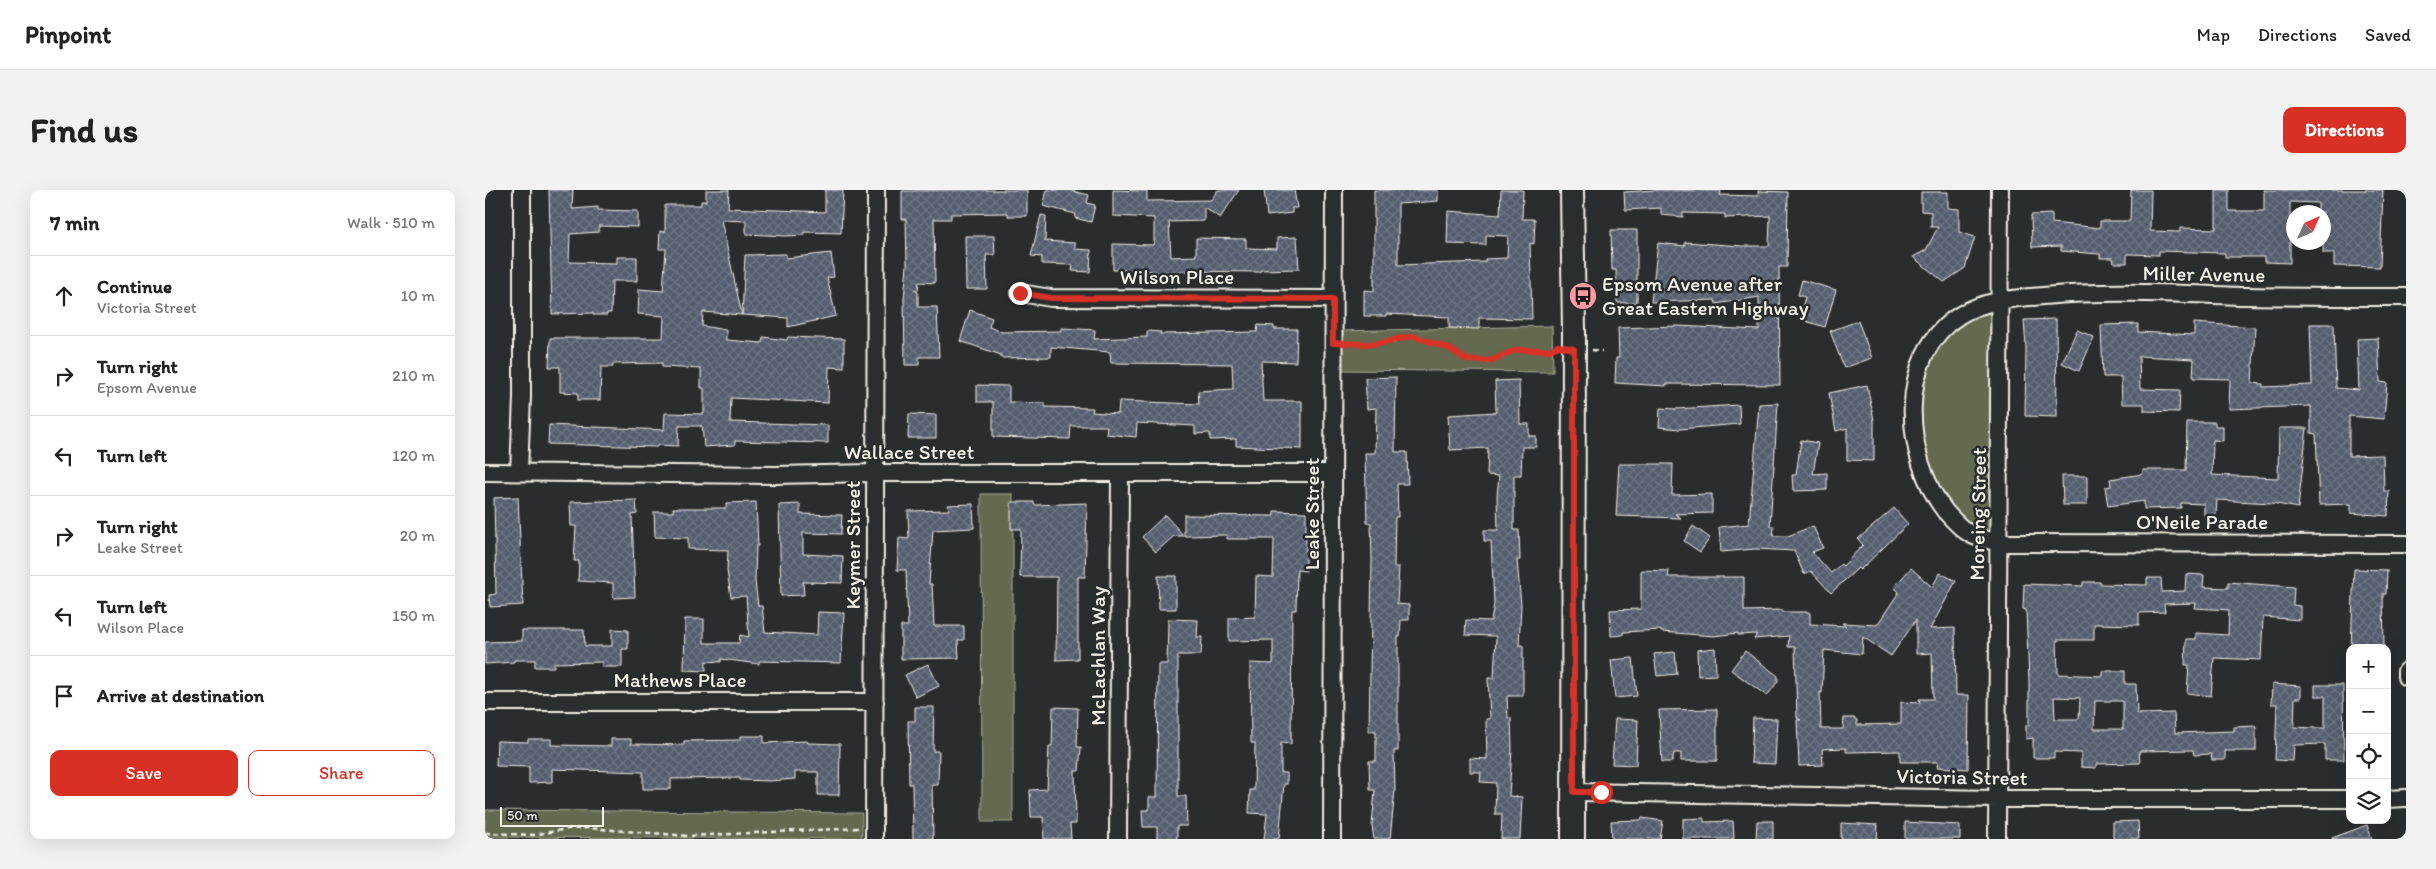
<!DOCTYPE html>
<html lang="en">
<head>
<meta charset="utf-8">
<style>
  :root { --surface:#fff; --page:#f2f2f2; --text:#222; --muted:#767676; --line:#e0e0e0; --accent:#d93025 }
  body { margin:0; font-family:Itim,sans-serif; background:var(--page); color:var(--text) }
  .controls { position:absolute; right:15px; bottom:15px; display:grid; overflow:hidden; border-radius:10px; box-shadow:0 5px 20px #0002 }
  .controls button { width:45px; height:45px; display:grid; place-items:center; padding:0; border:0; border-bottom:1px solid var(--line); background:var(--surface); color:var(--text); font:25px sans-serif }
  .compass { position:absolute; left:1801px; top:15px; width:45px; height:45px; border-radius:50%; background:var(--surface); box-shadow:0 5px 20px #0002; rotate:45deg }
  .scale { position:absolute; left:15px; bottom:12px; width:104px; box-sizing:border-box; padding-left:5px; border:2px solid #f4f1e8; border-top:0; font-size:14px; line-height:18px; white-space:nowrap; color:#f4f1e8; -webkit-text-stroke:4px #2a2d2e; paint-order:stroke }
  .stop { position:absolute; width:15px; height:15px; margin:-11px; border:4px solid #d93025; border-radius:50%; background:#fff }
  .stop.end { background:#d93025; border-color:#fff; box-shadow:0 1px 5px #0008 }
  .list { margin:0; padding:0; list-style:none }
  h2 { display:flex; justify-content:space-between; align-items:center; height:65px; margin:0; padding:0 20px; font-size:21px }
  h2 small { font-size:16px; font-weight:400; color:var(--muted) }
  .list li { display:grid; grid-template-columns:32px 1fr auto; gap:15px; align-items:center; box-sizing:border-box; height:80px; padding:0 20px; border-top:1px solid var(--line) }
  .list b { display:block; font-size:19px; white-space:nowrap }
  .list p { margin:0; font-size:16px; white-space:nowrap; color:var(--muted) }
  .list em { font-size:16px; font-style:normal; color:var(--muted) }
  .actions { display:flex; gap:10px; padding:15px 20px }
  .actions a { flex:1; padding:11px 0; border:1px solid var(--accent); border-radius:10px; text-align:center; font-size:18px; color:var(--accent) }
  .actions .main { background:var(--accent); color:#fff }
  .icon { flex:none; width:28px; height:28px; fill:none; stroke:currentColor; stroke-width:2; stroke-linecap:round; stroke-linejoin:round }
  .map { position:relative; flex:none; width:1921px; height:649px; overflow:hidden; border-radius:10px }
  header { display:flex; align-items:center; gap:30px; box-sizing:border-box; height:70px; padding:0 25px; background:var(--surface); border-bottom:1px solid var(--line) }
  header strong { font-size:24px }
  nav { display:flex; gap:28px; margin-inline-start:auto; font-size:18px }
  .intro { display:flex; align-items:center; justify-content:space-between; box-sizing:border-box; height:120px; padding:0 30px }
  h1 { margin:0; font-size:35px }
  .button { padding:12px 22px; border-radius:10px; background:var(--accent); color:#fff; font-size:18px; font-weight:700 }
  main { display:flex; gap:30px; padding:0 30px }
  aside { flex:1; background:var(--surface); border-radius:10px; box-shadow:0 5px 20px #0002 }
  .map>svg:first-child { display:block }
  .park { fill:#636a50; stroke:#acae9c }
  .building { fill:url(#building-cross-hatch); stroke:#f4f1e8; fill-rule:evenodd }
  .lines { fill:none; stroke-linecap:round; stroke-linejoin:round }
  .street-casing { stroke:#f4f1e8; stroke-width:20 }
  .secondary-casing { stroke:#f4f1e8; stroke-width:26 }
  .path { stroke:#f4f1e8; stroke-width:2.5; stroke-dasharray:5 4; stroke-linecap:butt }
  .street { stroke:#2a2d2e; stroke-width:16 }
  .secondary { stroke:#2a2d2e; stroke-width:22 }
  .route { stroke:#d93025; stroke-width:6 }
  .labels { text-anchor:middle; stroke-width:5; stroke-linejoin:round; paint-order:stroke }
  .street-label { font-size:21px; fill:#f4f1e8; stroke:#2a2d2e }
  .poi-label { font-size:21px; fill:#f4f1e8; stroke:#2a2d2e; text-anchor:start }
</style>
</head>
<body>
<header>
<strong>Pinpoint</strong>
<nav><a>Map</a><a>Directions</a><a>Saved</a></nav>
</header>
<div class="intro"><h1>Find us</h1><a class="button">Directions</a></div>
<main>
<aside>
<h2>7 min<small>Walk · 510 m</small></h2>
<ul class="list">
<li><svg class="icon" aria-label="ahead" viewBox="0 0 24 24"><path d="M12 20V5M6 11l6-6 6 6"/></svg><div><b>Continue</b><p>Victoria Street</p></div><em>10 m</em></li>
<li><svg class="icon" aria-label="right" viewBox="0 0 24 24"><path d="M7 20v-9h11M14 6l5 5-5 5"/></svg><div><b>Turn right</b><p>Epsom Avenue</p></div><em>210 m</em></li>
<li><svg class="icon" aria-label="left" viewBox="0 0 24 24"><path d="M17 20v-9H6M10 6l-5 5 5 5"/></svg><div><b>Turn left</b></div><em>120 m</em></li>
<li><svg class="icon" aria-label="right" viewBox="0 0 24 24"><path d="M7 20v-9h11M14 6l5 5-5 5"/></svg><div><b>Turn right</b><p>Leake Street</p></div><em>20 m</em></li>
<li><svg class="icon" aria-label="left" viewBox="0 0 24 24"><path d="M17 20v-9H6M10 6l-5 5 5 5"/></svg><div><b>Turn left</b><p>Wilson Place</p></div><em>150 m</em></li>
<li><svg class="icon" aria-label="arrive" viewBox="0 0 24 24"><path d="M6 21V4h12l-3 4 3 4H6"/></svg><div><b>Arrive at destination</b></div></li>
</ul>
<div class="actions"><a class="main">Save</a><a>Share</a></div>
</aside>
<div class="map">
<svg width="1921" height="649" viewBox="0 0 1921 649">
  <defs>
    <pattern id="building-cross-hatch" width="8" height="8" patternUnits="userSpaceOnUse" patternTransform="scale(1.25)"><rect width="8" height="8" fill="#545d6e"/><path d="M0 0l8 8M0 8l8-8" fill="none" stroke="#6d7583"/></pattern>
  </defs>
  <rect width="100%" height="100%" fill="#2a2d2e"/>
  <filter id="ink" filterUnits="userSpaceOnUse"><feTurbulence type="fractalNoise" baseFrequency=".02" numOctaves="2"/><feDisplacementMap in="SourceGraphic" scale="10" xChannelSelector="R" yChannelSelector="G"/><feConvolveMatrix kernelMatrix="1 2 1 2 8 2 1 2 1" color-interpolation-filters="sRGB"/></filter>
  <g filter="url(#ink)">
    <path class="park" d="M1516 109 1514 353 1485 344 1433 267 1435 179 1449 148Z
      M1067 136 1068 182 854 180 855 141Z
      M496 304H528V632H497Z
      M0 620 377 623V649L0 647Z"/>
    <path class="building" d="M64 0H88L87 19 113 17V20L153 21V37L114 36V42L85 44 84 72 132 73V67H152V91H127L126 123H122V125H108V123L67 124Z
      M221 0H244L243 18 340 22V0H358L356 43 319 42V45L301 46 261 44V31L236 30 257 125 218 122 217 136 241 140V150L277 153 278 147 302 150 303 147 359 149V178L344 177 343 213 246 208 245 232 343 235V253L250 251V255L219 257 217 236H194L193 256 172 255V257L63 254 64 235 179 240 180 223 219 224V198H216V179L177 177V173L128 174V177H116L115 210H93V203L75 202V177H64L65 148H178L179 126 153 124 154 99 178 101 181 59H174L175 41 180 42V15H216V11H221Z
      M477 0H542V26H523V23L466 24V29H449L450 93 434 92 433 100H429L433 102V117H452L454 167H434V175H420L419 109 422 75 421 29H417V1Z
      M562 0H583L604 5 602 13 610 15 606 32 590 28 591 24 558 16Z
      M628 0 662 1V11L726 10 733 0H754L735 28 719 17V31L684 32 686 67 711 66V48L761 49V58L792 59V48L812 47 814 79 775 80V82L698 81 669 83V81L628 80V54L668 55 669 51V28L628 26Z
      M779 0H809L812 18H807V23L782 26Z
      M889 0H953V11L913 14V75L1000 72V69L1022 68 1023 46 1001 45V55L962 54 963 21 1015 25 1016 0H1038L1037 29H1050L1049 54 1045 53 1047 129 994 128V139L964 138V127L901 124V126H879V100L889 101Z
      M1170 0 1236 1 1235 5 1273 6V1L1303 2 1302 77H1294L1295 195 1181 194V196L1130 193 1131 168H1134L1133 138 1192 136 1274 140V107L1231 114 1230 110 1166 112 1173 53 1200 56V52L1257 56H1284L1285 26 1240 28V24L1198 23V27L1176 25V18L1140 20 1139 2Z
      M1646 0H1666L1665 41 1695 42V38L1731 39V0H1744V21H1779V0H1898L1895 77 1849 76V63H1838V22H1833V13L1805 12V73L1779 72V67H1740V63L1674 61V65L1642 64V73H1629L1628 68H1615V64L1576 61V56L1547 57 1546 25 1567 24V33L1615 38V31H1645Z
      M1436 2H1463V18L1474 19V42L1490 47 1480 78 1459 92 1428 67 1441 60 1453 37H1446V22L1436 21Z
      M556 25 561 26 560 51 590 53V59L606 60 605 82 587 81 588 75 557 74V67L546 66Z
      M1126 40H1152V113H1132L1131 80H1127Z
      M480 46H509L510 65H501L502 99H481Z
      M346 63 349 87 342 88 351 126 303 137V128L257 125 260 65 301 64V68Z
      M1317 90 1351 100 1340 137 1314 129 1320 107 1313 105Z
      M485 120 507 128 504 137 517 142 576 141V138L610 140 609 149 662 147V141L676 142 675 144 772 142 773 135 789 136V139H812L811 172 776 171 778 211H817V259L751 256V249L725 250V243L710 244V236L652 233 651 247 621 244 622 236H586L585 249 508 247V212H492V195L524 196V212L560 213V217L608 218 607 222 633 224 634 211 714 214 713 201 748 199 747 174 626 173 625 162 566 157V167L516 168V165L475 151Z
      M1571 129 1572 227 1540 226 1541 158 1539 130Z
      M1373 131 1387 168 1359 178 1345 141Z
      M1709 133 1770 137 1767 193 1778 194V197L1827 195 1825 134H1849L1851 198 1874 200 1872 149 1893 148 1895 192 1902 193 1899 229 1864 226V266L1898 265 1899 301H1904L1903 326 1866 323V314L1834 315 1831 244 1826 243V216L1744 219 1745 189 1708 188 1709 169 1654 166 1655 199 1695 200 1694 222 1659 221V214H1637L1636 187H1618L1616 135 1653 134V142L1709 145Z
      M1592 140 1609 147 1594 181 1577 173Z
      M911 187 910 262H922L923 294H912L913 327H910L909 377H914L912 414 924 415V430H916L915 447H913V561H909L910 600 905 649H889L887 636 890 600H885L884 571H891V541H884L887 370 886 333H882L880 263H890L891 218 882 219 880 188Z
      M1034 190 1035 234H1044V246H1051V257H1037L1036 285H1029V340H1034L1035 370H1032L1036 415 1034 455H1038V506H1022L1023 528H1026L1027 559 1024 606 1037 607 1035 649H1016L1017 624H1010L1011 593 995 592 996 582H985V568L1002 569 1001 529H1005L1003 488H1009L1011 446 980 445 981 430 1006 431 1009 414 1006 351H999V340H1013L1012 306 1014 286 1002 285 1003 258 965 260 963 225 1011 222 1010 191Z
      M1382 195 1389 230V271L1362 270V238L1351 241 1344 203Z
      M1293 213 1285 336H1289L1288 346H1303L1328 336 1338 358 1327 362 1346 383 1356 374 1358 376 1378 355 1373 349 1409 318 1423 334 1375 380 1373 378 1346 403 1326 381 1319 384 1309 361 1270 359 1236 362 1234 337 1264 334 1274 214Z
      M1254 215 1255 234 1195 239 1174 237 1175 218 1191 219Z
      M424 224 451 225V248H423Z
      M1702 232H1730V236H1738V251L1728 250 1727 285 1793 288 1794 238H1822L1813 318 1787 313 1732 310 1731 325H1719V314L1696 313V318L1659 319V311L1623 316 1620 297 1626 296 1625 289 1658 284V280H1701Z
      M1316 250 1333 253 1328 284 1342 283V300L1308 301 1307 285H1311Z
      M1134 274H1188L1187 305 1227 304V323L1190 324 1196 328 1131 326Z
      M1577 286H1602V315H1578Z
      M33 307 38 415 5 417 4 405 11 404 9 308Z
      M151 310 152 324 147 325 150 407 128 408V393L93 391 94 371H89L91 336H86L85 312Z
      M271 312 273 356H271L270 391 273 416H277L280 442 332 445 333 422 359 423 356 473 274 471V474L236 469V472L221 471V481L199 480 200 429H219V453H254L255 445 264 447 261 406 246 407 242 381 243 360 203 359V348L170 347 169 322H188V318H241V313Z
      M526 312H549V315L602 313 600 387H593V469L571 470 572 387H535L536 339H526Z
      M315 314V324L357 325 356 344 318 343V364L358 366 357 393 318 392 319 405 296 406 294 315Z
      M488 314 489 338 448 340 444 394H447L449 436H479V450H473L474 468 416 469V436H423L421 380H412L414 348 424 349 423 321 464 320 463 315Z
      M789 321 821 322V381L812 380 811 420H807L806 554 796 553V583H802V594H799L794 649H779L782 624 764 623 765 600H769L770 553H766L765 473 788 474V450L744 451V428L770 427 771 386 788 387 789 349H742V345L699 346V325L789 326Z
      M680 325 699 346H689L671 362 657 347Z
      M1208 336 1225 348 1215 362 1199 351Z
      M1426 378 1447 397 1455 383 1471 391 1445 439 1470 438 1471 505H1484L1483 579 1452 577 1453 572H1415V561L1361 562V558L1337 559 1338 575 1314 576 1312 530H1316L1312 528 1310 457H1303L1304 446 1269 449 1272 444 1253 445V443L1229 446 1176 442V440L1138 442V445L1126 446 1125 420 1156 419V380L1184 381 1183 387H1259V421L1298 420V422H1325V434L1361 436 1357 433 1392 435 1414 402 1409 397ZM1431 430V464L1447 463 1448 509H1434L1435 513 1416 512V534L1372 535V530L1369 528H1359L1358 539H1336L1335 502 1337 503 1339 460 1377 464 1378 447 1406 466Z
      M1869 379 1902 380 1901 404H1898L1899 458H1866Z
      M1701 384 1719 385 1718 397 1743 398V392L1809 397 1808 415 1815 416V430L1778 427 1776 470 1729 468 1726 506 1702 503 1704 475H1700L1701 449H1711V443L1743 445 1744 420 1710 418 1711 413 1679 414 1680 422 1654 423V435L1609 434V450H1572L1573 484 1617 486V481H1640V494H1651L1652 524 1689 523 1690 543 1749 541V537L1771 536V561H1740V570H1727L1726 564 1709 565 1708 560 1654 561 1655 573 1611 574V578L1596 577V563L1569 562V568H1548V548L1541 549V535H1544V491L1541 420 1538 419 1539 394 1598 396V392H1615V394L1662 395V388H1676L1677 402 1700 401ZM1569 507 1595 508 1594 529H1570ZM1610 511H1638V539H1609Z
      M673 386H691V419H674Z
      M683 429 713 430 712 447H717L716 465H693V606H701L702 636H692V649H672V637H658L657 620H664V607H672L673 474H682Z
      M127 439 143 440V459H137V477H117V472L69 473V477H50V470H29V472L0 474V452L37 451V440H99L100 456H127Z
      M1230 458 1231 485 1213 486 1212 460Z
      M1260 461 1293 486V491L1282 506 1246 480Z
      M1190 462 1192 484 1172 486 1169 464Z
      M1148 468 1152 506 1130 508 1126 470Z
      M443 474 454 496 431 507 420 485Z
      M1787 494 1816 496V508H1810L1809 537 1829 538H1840V506H1830V495H1858L1859 570H1840V554L1809 555 1808 571 1790 570 1792 514H1786Z
      M430 517H449L448 561H454L453 595H447L448 649H428L427 594H424L423 531H430Z
      M568 517 593 518 592 557H596L594 581H590L591 634H585L586 649H559L558 627H546L545 600 562 599 564 556H567Z
      M1232 519V571H1196V563H1189L1187 572H1177L1174 520Z
      M1268 528 1292 529 1290 574 1266 573Z
      M1130 529 1153 530 1151 575 1127 574Z
      M255 546H279V553L322 551 323 553 355 554 354 605H333V582H310V589L285 591 255 590V588L186 589V599H158V582L67 579V592L44 593V577L11 576 12 551 43 552V549H66V555L126 556V549H146V554L199 555V551L255 550Z
      M1157 628 1178 631 1175 649H1127L1126 631 1156 630Z
      M1219 628V632L1248 631 1249 649H1198V629Z
      M1272 631H1288V649H1271Z
      M1653 631 1654 649H1628V632Z
      M1420 632 1475 635V649H1420Z
      M1356 633 1393 635 1392 649H1356Z
      M1882 635 1887 649H1847V648Z"/>
    <g class="lines">
      <defs>
        <path id="street" d="M535 103 566 108 848 109
          M1921 107C1868 107 1815 107 1762 106 1694 104 1626 100 1558 106 1531 108 1499 110 1475 125 1410 165 1419 268 1460 321 1467 329 1476 339 1485 344 1493 349 1505 350 1514 353L1921 354
          M0 282 290 285 389 283H848
          M34 282 37 207V0
          M1921 481V487
          M0 512H390
          M1089 602 1511 609H1865
          M1902 609 1921 608
          M389 649 391 0
          M633 649 635 283
          M847 649 849 0
          M1512 649 1515 0"/>
        <path id="secondary" d="M1087 0 1089 140 1088 649"/>
      </defs>
      <use href="#street" class="street-casing"/>
      <use href="#secondary" class="secondary-casing"/>
      <path class="path" d="M862 153 890 154 928 146 963 158 982 170 1005 171 1031 160H1065L1072 156
        M1107 160 1117 161
        M0 643 48 645 82 639 103 638 203 646 375 638"/>
      <use href="#street" class="street"/>
      <use href="#secondary" class="secondary"/>
    </g>
  </g>
  <g class="lines" filter="url(#ink)">
    <path class="route" d="M535 103 566 108 848 109V153L890 154 928 146 963 158 982 170 1005 171 1031 160H1065L1073 156 1089 159V602H1116"/>
  </g>
  <defs>
    <symbol id="bus-disc" viewBox="-11 -11 22 22"><circle r="9.5" fill="#ff9aa2" stroke="#2a2d2e"/><path d="M-5-6H5V4H4V6H2V4H-2V6H-4V4H-5ZM-3.5-4V0h7V-4ZM-3.5 1.2v1.5H-2V1.2ZM2 1.2v1.5H3.5V1.2Z" fill="#111"/></symbol>
  </defs>
  <g fill-rule="evenodd">
    <use href="#bus-disc" x="1082" y="90" width="32" height="32"/>
  </g>
  <g class="labels">
    <g class="street-label">
      <text transform="translate(1719 84) rotate(1)" y="7">Miller Avenue</text>
      <text x="692" y="94">Wilson Place</text>
      <text x="424" y="269">Wallace Street</text>
      <text transform="translate(827 324) rotate(-90)" y="7">Leake Street</text>
      <text transform="translate(1493 324) rotate(-89)" y="7">Moreing Street</text>
      <text x="1717" y="339">O'Neile Parade</text>
      <text transform="translate(368 355) rotate(-90)" y="7">Keymer Street</text>
      <text transform="translate(613 466) rotate(-90)" y="7">McLachlan Way</text>
      <text x="195" y="497">Mathews Place</text>
      <text transform="translate(1477 587) rotate(1)" y="7">Victoria Street</text>
    </g>
    <g class="poi-label">
      <text x="1117" y="101">Epsom Avenue after<tspan x="1117" dy="24">Great Eastern Highway</tspan></text>
    </g>
  </g>
</svg>
<div class="controls">
<button>+</button>
<button>−</button>
<button><svg class="icon" aria-label="locate" viewBox="0 0 24 24"><circle cx="12" cy="12" r="6"/><path d="M12 2v4M12 18v4M2 12h4M18 12h4"/></svg></button>
<button><svg class="icon" aria-label="layers" viewBox="0 0 24 24"><path d="M12 4l9 5-9 5-9-5zM3 14l9 5 9-5"/></svg></button>
</div>
<svg class="compass" viewBox="-18 -18 36 36"><path d="M0-13l5 13h-10z" fill="#e53935"/><path d="M0 13l5-13h-10z" fill="#767676"/></svg>
<div class="scale">50 m</div>
<div class="stop" style="left:1116px;top:602px"></div>
<div class="stop end" style="left:535px;top:103px"></div>
</div>
</main>
</body>
</html>
